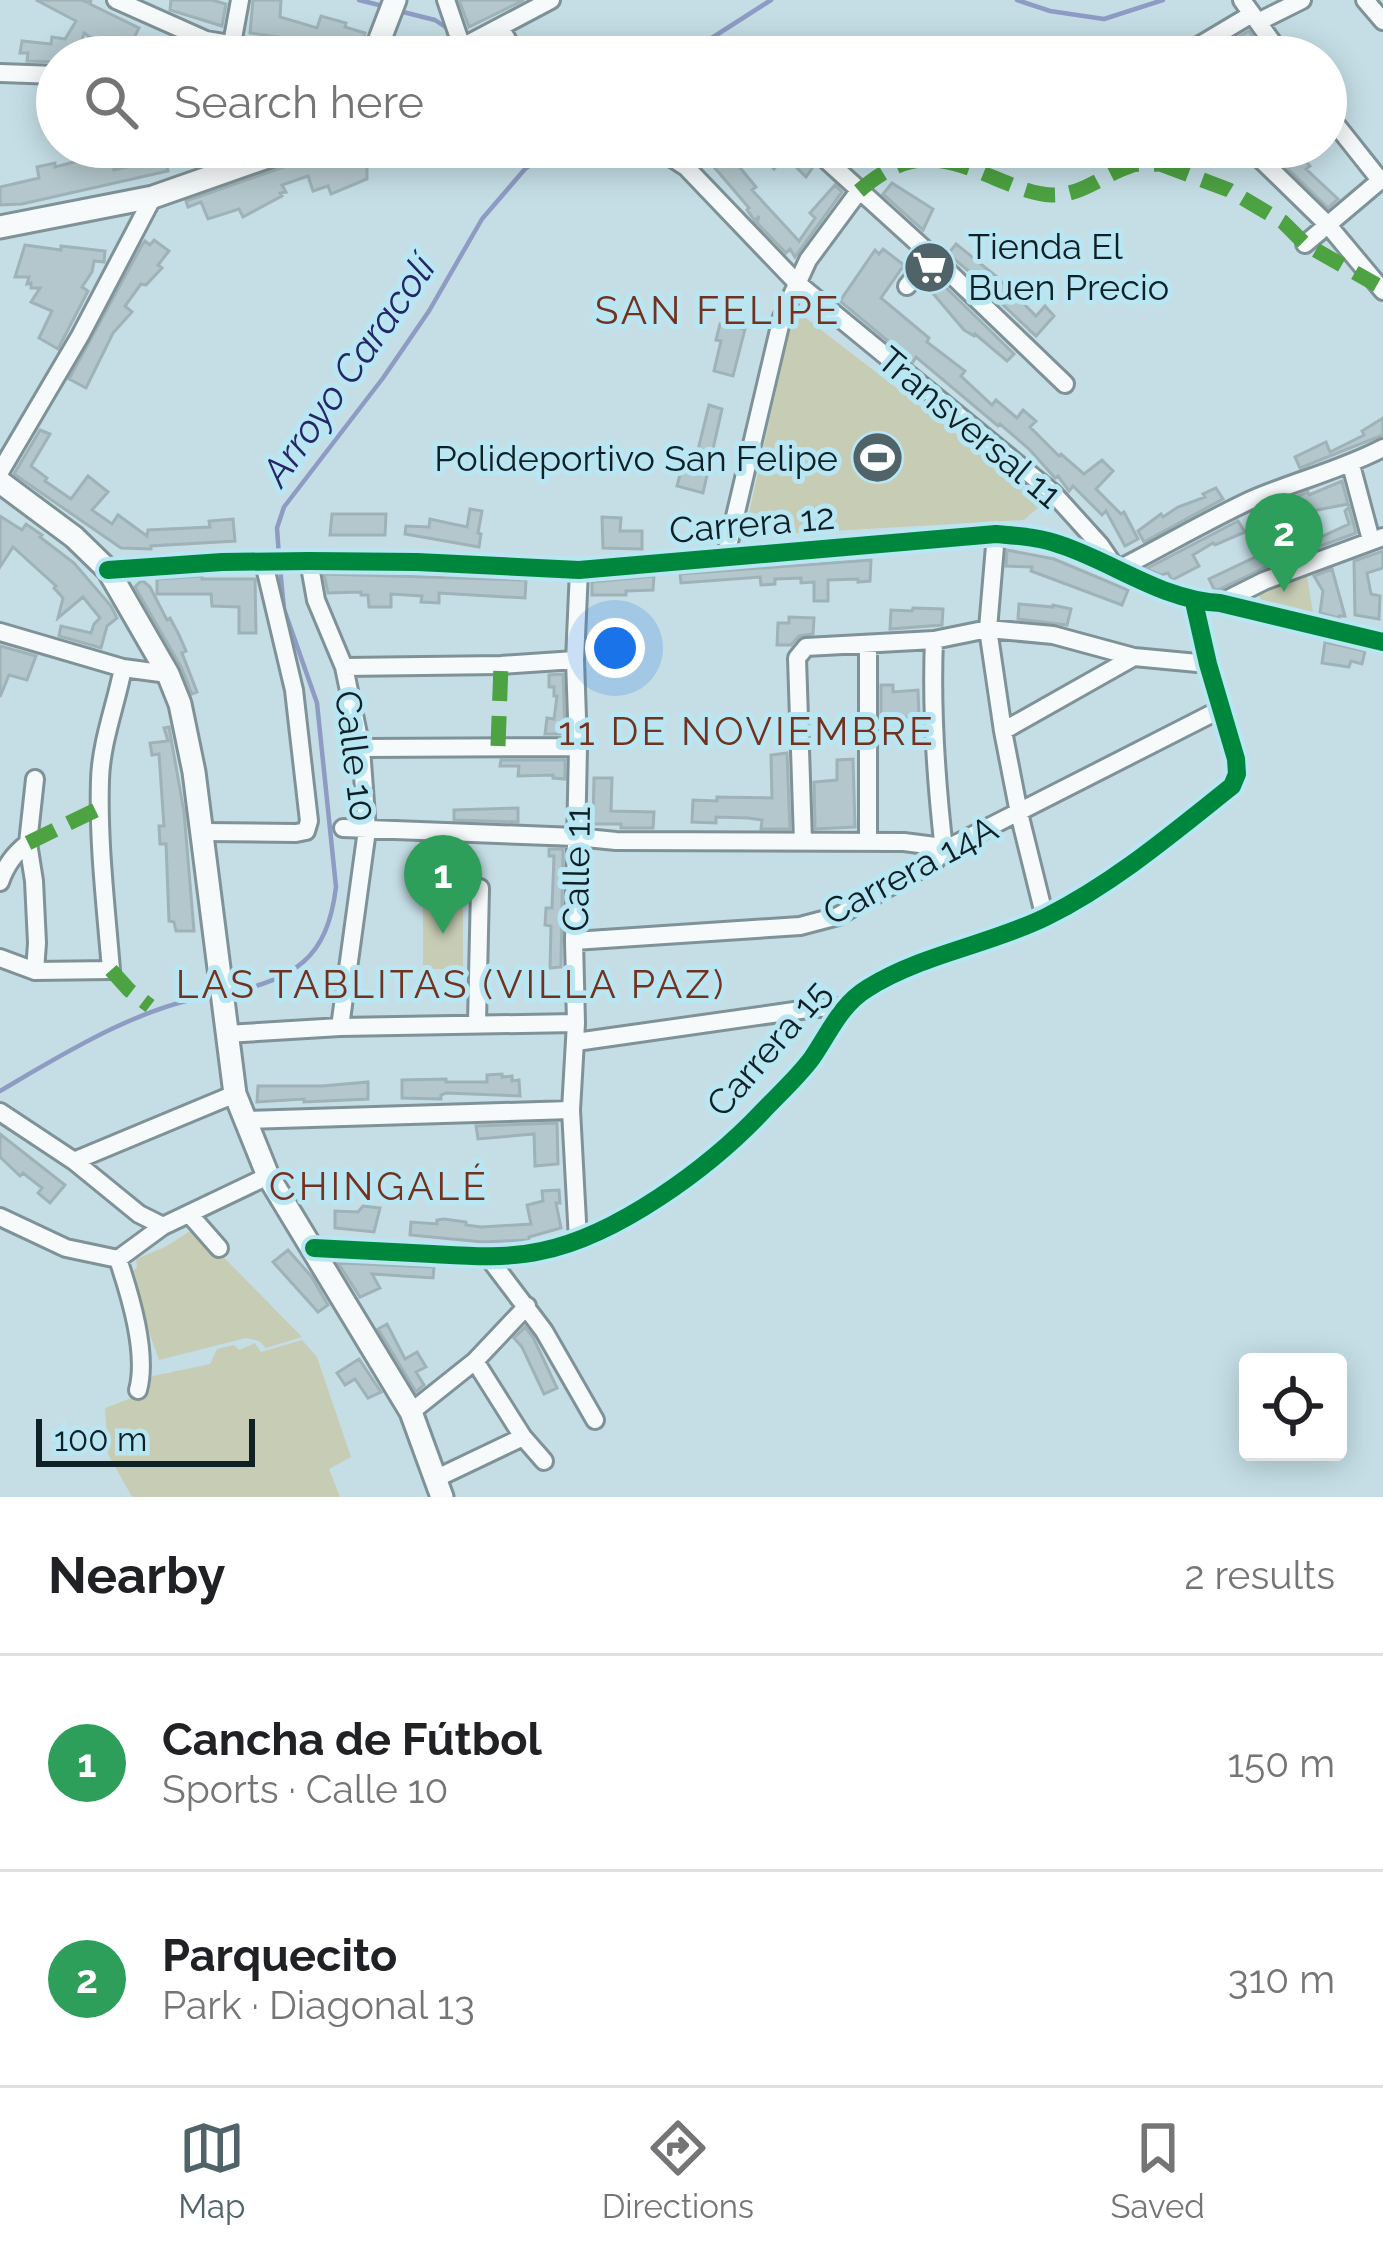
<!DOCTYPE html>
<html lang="en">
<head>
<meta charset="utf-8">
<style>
  :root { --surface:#fff; --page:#f6f6f6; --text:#202124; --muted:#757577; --line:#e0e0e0; --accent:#4f6369 }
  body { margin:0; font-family:Raleway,sans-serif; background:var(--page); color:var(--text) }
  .controls { position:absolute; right:36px; bottom:36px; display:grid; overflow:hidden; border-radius:12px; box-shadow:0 6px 30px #0003 }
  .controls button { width:108px; height:108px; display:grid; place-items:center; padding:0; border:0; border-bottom:3px solid var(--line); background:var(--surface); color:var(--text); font:60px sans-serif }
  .scale { position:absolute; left:36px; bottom:30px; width:219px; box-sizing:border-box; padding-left:12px; border:6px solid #0f2126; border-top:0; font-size:33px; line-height:42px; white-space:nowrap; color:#0f2126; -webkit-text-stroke:9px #b8e6f3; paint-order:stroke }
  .you { position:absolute; left:615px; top:648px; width:42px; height:42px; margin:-30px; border:9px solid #fff; border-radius:50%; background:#1a73e8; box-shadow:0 0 0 18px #1a73e833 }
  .badge { display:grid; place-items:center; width:78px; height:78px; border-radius:50%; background:var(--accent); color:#fff; font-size:39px; font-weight:700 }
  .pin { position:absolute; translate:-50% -99px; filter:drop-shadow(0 3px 6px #0008) }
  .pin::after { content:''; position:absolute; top:63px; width:42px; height:36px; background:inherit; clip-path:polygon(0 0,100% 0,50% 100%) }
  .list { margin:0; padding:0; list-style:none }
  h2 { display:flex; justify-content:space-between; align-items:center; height:156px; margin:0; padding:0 48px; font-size:51px }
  h2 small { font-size:39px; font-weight:400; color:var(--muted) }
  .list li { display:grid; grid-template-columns:78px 1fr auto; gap:36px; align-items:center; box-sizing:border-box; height:216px; padding:0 48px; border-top:3px solid var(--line) }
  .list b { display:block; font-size:45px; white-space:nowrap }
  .list p { margin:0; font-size:39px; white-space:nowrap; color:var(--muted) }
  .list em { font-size:39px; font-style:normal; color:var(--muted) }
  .icon { flex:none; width:66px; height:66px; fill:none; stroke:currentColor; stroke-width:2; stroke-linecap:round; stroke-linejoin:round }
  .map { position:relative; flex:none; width:1383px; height:1497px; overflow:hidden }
  .search { position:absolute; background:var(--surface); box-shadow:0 6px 30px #0003; left:36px; right:36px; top:36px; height:132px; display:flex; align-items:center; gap:30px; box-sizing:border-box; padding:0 42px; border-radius:66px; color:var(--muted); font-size:45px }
  .sheet { height:588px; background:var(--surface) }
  nav { display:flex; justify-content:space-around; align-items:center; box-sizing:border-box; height:168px; border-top:3px solid var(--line); background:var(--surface); font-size:33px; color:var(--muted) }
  nav a { display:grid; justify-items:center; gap:6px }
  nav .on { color:var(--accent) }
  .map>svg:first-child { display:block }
  .green { fill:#c7ccb5 }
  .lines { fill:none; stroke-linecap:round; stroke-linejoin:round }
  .stream { stroke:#8e9bc3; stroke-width:4.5 }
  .building { fill:#b3c7cc; stroke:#9eb2b8; stroke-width:3 }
  .minor-casing { stroke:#7f9297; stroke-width:22 }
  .tertiary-casing { stroke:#7f9297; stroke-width:27 }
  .minor { stroke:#f6fafb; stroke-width:16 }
  .tertiary { stroke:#f6fafb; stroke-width:21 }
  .quiet { stroke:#4da242; stroke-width:15; stroke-dasharray:30 15; stroke-linecap:butt }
  .cycleway-casing { stroke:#b8e6f3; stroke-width:26 }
  .cycleway { stroke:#00873e; stroke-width:18 }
  .labels { text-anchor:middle; stroke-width:10; stroke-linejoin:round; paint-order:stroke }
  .poi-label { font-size:36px; fill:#0f2126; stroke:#b8e6f3; text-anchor:start }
  .street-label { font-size:36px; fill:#0f2126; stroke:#b8e6f3 }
  .neighbourhood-label { font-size:39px; letter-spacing:3px; fill:#74311d; stroke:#b8e6f3 }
  .water-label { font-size:39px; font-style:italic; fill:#252668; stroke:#b8e6f3 }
</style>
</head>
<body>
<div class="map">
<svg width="1383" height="1497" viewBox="0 0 1383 1497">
  <rect width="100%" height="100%" fill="#c5dee6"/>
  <path class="green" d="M794 309 1038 497 1040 506 1024 520 744 536Z
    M1306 571 1314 618C1291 613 1265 613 1256 590Z
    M463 898V969H423V899Z
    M195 1228 302 1337 266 1348 259 1341 246 1338 159 1360 129 1276 137 1267 136 1259 165 1247Z
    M302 1340 317 1357 351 1457 329 1469 340 1497H132L108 1454 105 1408 150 1391 148 1377 210 1364 217 1349 234 1345 239 1350 255 1343 261 1352Z"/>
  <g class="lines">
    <path class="stream" d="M359 0 383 6
      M1017 0 1050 11 1104 19 1163 0
      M399 11 435 20 450 30
      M482 43 494 57
      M682 57 771 0
      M279 557 277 528 284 507 383 378 429 311 482 219 525 169 555 147
      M228 994C295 977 327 960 336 887L317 703 284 609 280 568
      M0 1091C63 1054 143 1004 217 995"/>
  </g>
  <path class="building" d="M36 0H82L87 2 91 0 90 4 139 28 128 50 105 38 101 45 84 33 78 57H57V62L27 61 28 53H20L22 41 51 44 52 37 65 39 76 21Z
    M171 0H212L226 4 222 26 170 10Z
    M253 0H281L280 17 317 28 321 16 346 23 345 27 365 33 358 57 292 39 250 33Z
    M459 0H524L469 27Z
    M1249 31 1267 57H1205Z
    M91 147H110L114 170 144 163 142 155 156 152 155 149 163 147H201V151L165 160 168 171 22 204 0 205V187L39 178 37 167 55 163V167L78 161V157L92 154Z
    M329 147H395L377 157 379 161 367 165V179L331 194 328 186 313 191 308 176 282 185 286 192 280 193 282 196 243 217 239 209 208 219 201 202 188 207 186 201 301 161Z
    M697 147H723L756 187 752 190 799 241 815 218 810 213 835 185 842 192 795 257 790 249 786 253 757 223 759 216 755 221 747 210 749 208Z
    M754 147H793L813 167 806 177 785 156 774 169Z
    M1284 147H1292L1310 166 1306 169 1338 199 1328 208 1274 155Z
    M892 183 933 209 923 230 883 194Z
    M154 240 169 251 158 265 162 268 146 285 141 284 125 306 132 312 113 333 86 388 69 379 142 245 145 241 150 245Z
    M956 244 996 276 1036 316 1045 306 1054 316 1036 336 982 285 983 283 948 254Z
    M25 245 61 250V246L105 251 104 262 94 261 92 272 82 287 88 291 58 349 39 338 52 311 31 302 40 288H31V283L27 284 29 277H15Z
    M883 249 904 265 881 298 929 338 927 342 965 371 961 376 992 405 996 400 1017 418 1023 410 1036 421 1030 427 1059 456 1061 454 1084 474 1102 460 1113 471 1096 489 1121 514 1124 512 1138 539 1125 546 1106 511 1102 515 1073 486 1069 491 1058 476 1055 478 1029 449 1000 424 998 426 916 357 913 362 840 301 875 250 879 254Z
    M933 275 1014 354 1007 361 975 334 974 336 964 330 925 284Z
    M720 324 745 329 733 376 714 371 721 341 716 340Z
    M709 405 722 409 703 493 677 486 684 459 695 462Z
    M1383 418V435L1300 468 1295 457 1326 442 1330 452 1364 435 1362 431Z
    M40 430 50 434 31 466 47 478 45 481 71 499 88 476 108 492 92 510 112 524 118 515 147 536 148 530 210 527 209 521 233 519 235 541 151 546V549L121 548 14 474Z
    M1342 481 1348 504 1307 512 1295 517 1294 513 1261 527 1254 513 1308 492 1309 495Z
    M1216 488 1223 499 1144 542 1138 531 1161 514 1163 517 1178 507 1205 497 1203 494Z
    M1349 507 1356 533 1278 562 1273 554 1309 536 1312 541 1349 524 1345 511Z
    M470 509 482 511 478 533 481 534 479 547 405 534 406 526 429 527 430 519 467 527Z
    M332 514H386L385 535H330Z
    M0 516 22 530 26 524 42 535 40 537 74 563 111 606 117 618 107 626 101 648 59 636 61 626 91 633 94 624 100 618 83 597 58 618 63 598 54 588 56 586 13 547 0 567Z
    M602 517 621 518 620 531H642V549L603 548Z
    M1238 521 1245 532 1215 545 1213 543 1193 555 1199 566 1172 580 1168 573 1161 575 1146 569Z
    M1007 550 1054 559 1128 590 1122 605 1031 571 1032 567 1006 566Z
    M1383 551V568L1367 573 1371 594 1380 596 1379 619 1355 615 1354 561Z
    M1260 555 1268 566 1218 590 1214 589 1209 579Z
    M871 560 870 581 858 582V579L828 580V601H814V582L801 583V578L775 579V584L761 585 760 577 681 583 680 574Z
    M1332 569 1345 616H1339V618L1320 613 1323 591 1314 576Z
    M324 574 526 580 525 598 439 593V603L421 602 422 596 391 594V607H369L368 595H361V592L328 593Z
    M202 576V579H255L256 633H239V607L212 606 211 594H157V579Z
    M654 576 653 590 626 591V595H592V582Z
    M142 580 150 587 167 620 170 618 179 635 186 651 182 653 197 692 192 694 181 667 135 587Z
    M1019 604 1053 607V605L1071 609 1067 625 1018 619Z
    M913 608 943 609 942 625 890 629 891 610 912 611Z
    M789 617 814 618 813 634 799 636 791 645H777L778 623H789Z
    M1325 642 1365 651 1362 664 1351 661 1349 667 1322 663Z
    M0 646 36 656 27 680 9 675 0 697Z
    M563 674 565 734H545L547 718 554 719 557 696H554V687H549V675Z
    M881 685H893V692L918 690 919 716 881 721Z
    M169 727 184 812 194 931H176L174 922 169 921 166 844H160L159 826H164L159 754 152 755 150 743 168 741 164 728Z
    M787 753 790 829H761L762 820 748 818 716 817V823L692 822 693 800 717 801V797L772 798 771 755Z
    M853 759 855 827 815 829 814 782 837 780V760Z
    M501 760H565V779L553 778V775L518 776 519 766H500Z
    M594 778H612L611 811 654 812 653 828H621V824H593Z
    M518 808V822L454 820V810Z
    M549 849H563L561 967 550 968 551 926 545 925 546 908H552L554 856H549Z
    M502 1074V1077L512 1076V1081L519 1080 520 1096 446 1093 441 1095V1099L402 1098V1080L446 1079V1082H487V1075Z
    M368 1082V1099L304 1102V1099L257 1102 258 1086H322Z
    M557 1123 558 1164 535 1166 534 1134 478 1139 476 1126Z
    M0 1134 65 1185 50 1203 38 1193 42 1188 23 1173 20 1176 0 1157Z
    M559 1190 560 1203H556L561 1228 529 1237V1240L483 1242 410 1235 411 1222 437 1224V1220L444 1219 466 1222V1225L481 1227 531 1224 527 1205 543 1201 542 1191Z
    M363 1206 380 1208 374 1232 335 1228V1211L358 1212Z
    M288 1250 311 1276 328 1305 318 1312 273 1262Z
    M338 1263 434 1267 433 1278 372 1274 380 1288 360 1297Z
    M387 1324 405 1359 417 1352 426 1367 416 1372 424 1385 416 1392 378 1329Z
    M525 1327 533 1337 557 1388 544 1394 522 1347 514 1338Z
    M359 1359 381 1392 368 1398 355 1379 345 1385 337 1373Z"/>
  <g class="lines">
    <defs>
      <path id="minor" d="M116 0 206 40 307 57
        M446 0 462 47
        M1242 0 1283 57
        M1365 0 1383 21
        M1258 22 1302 0
        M500 27 517 57
        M380 41 416 57
        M232 44 240 0
        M443 57 551 0
        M1180 57 1252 14
        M0 73 57 75
        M1326 112 1380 180
        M655 147 686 167 797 283 1053 493 1100 545 1117 570
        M812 147 932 256 1065 384
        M1248 147 1328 225 1383 291
        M1305 244 1383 178
        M907 286 932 256
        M1351 465 1371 540
        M0 472 80 336 153 197
        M996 534 988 629 1003 731 1019 813 1045 918
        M725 559 782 317 808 260 859 191
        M309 561 316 600 344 667 361 748 367 830 340 1027
        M108 570 222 562 309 561 417 562 579 570 996 534C1018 536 1040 537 1061 545 1115 563 1162 600 1220 603L1383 642
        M1117 570C1162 547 1206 521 1251 500 1295 481 1341 470 1383 448
        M1220 603 1264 581 1383 537
        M0 632 123 668 168 674
        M868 645V842
        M344 667 501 665 575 660
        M1003 731 1134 657
        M361 748 578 747
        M343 828 576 837 616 841 904 842 935 846 944 850C936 780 931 711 934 640
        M203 832 296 833 306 831 309 821 294 690 264 563
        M803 841 797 658 806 647 934 640 988 629 1053 635 1134 657 1208 664
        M0 882C6 865 14 854 28 843
        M574 941 800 926 838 916 935 861 944 850 1221 709
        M0 958 35 971 111 970C106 907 98 843 100 780 101 742 116 705 123 668
        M35 971 37 943 34 881 28 843 35 779
        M477 1023 480 888
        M226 1034 340 1027 576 1023
        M576 1042 815 1008 843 1007
        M0 1112 74 1161 139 1214 163 1226 268 1176
        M246 1120 571 1110
        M74 1161 235 1094
        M190 1215 219 1248
        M0 1217 66 1248 118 1259
        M578 1240 571 1110 576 1023 574 941 578 747 575 660 579 570
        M314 1248C353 1250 393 1252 432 1254 468 1256 505 1259 541 1251 617 1236 710 1167 762 1112 779 1094 798 1077 812 1058 830 1032 840 1005 868 988 922 954 989 945 1046 917 1114 883 1173 833 1232 786L1237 774 1236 759 1208 664 1194 602
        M488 1257 544 1331 595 1420
        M118 1259C130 1295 148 1353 138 1390
        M118 1259 163 1226
        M411 1412 475 1361 527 1306
        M523 1437 544 1461
        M437 1478 523 1437 475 1361"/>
      <path id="tertiary" d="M373 57 395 0
        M0 227 153 197 296 147
        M0 482 74 537 108 570 168 674 180 704 194 772 235 1094 268 1176 411 1412 442 1497"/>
    </defs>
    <use href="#minor" class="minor-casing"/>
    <use href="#tertiary" class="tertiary-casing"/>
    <use href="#minor" class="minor"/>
    <use href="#tertiary" class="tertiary"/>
    <path class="quiet" d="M1160 164 1229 190 1283 222 1305 244 1377 285
      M859 191C909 148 940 155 997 179 1014 186 1033 194 1051 195 1082 196 1102 175 1130 166 1139 162 1148 166 1157 164 1171 163 1188 153 1201 147
      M498 746 501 665
      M28 843 102 807
      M111 970 129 990 150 1006"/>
    <defs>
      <path id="cycleway" d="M108 570 222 562 309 561 417 562 579 570 996 534C1018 536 1040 537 1061 545 1115 563 1162 600 1220 603L1383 642
        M314 1248C353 1250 393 1252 432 1254 468 1256 505 1259 541 1251 617 1236 710 1167 762 1112 779 1094 798 1077 812 1058 830 1032 840 1005 868 988 922 954 989 945 1046 917 1114 883 1173 833 1232 786L1237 774 1236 759 1208 664 1194 602"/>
    </defs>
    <use href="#cycleway" class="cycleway-casing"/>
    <use href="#cycleway" class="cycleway"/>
  </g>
  <defs>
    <symbol id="supermarket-disc" viewBox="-11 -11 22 22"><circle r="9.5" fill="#4f6369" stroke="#b8e6f3"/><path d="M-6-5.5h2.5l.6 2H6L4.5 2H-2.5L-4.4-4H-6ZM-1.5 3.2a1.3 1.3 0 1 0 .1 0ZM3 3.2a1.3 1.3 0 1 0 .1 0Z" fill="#fff"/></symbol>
    <symbol id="stadium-disc" viewBox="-11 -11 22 22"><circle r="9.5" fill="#4f6369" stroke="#b8e6f3"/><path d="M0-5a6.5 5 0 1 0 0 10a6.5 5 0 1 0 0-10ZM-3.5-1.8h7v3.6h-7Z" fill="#fff"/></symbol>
  </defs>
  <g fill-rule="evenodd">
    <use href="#supermarket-disc" x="900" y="238" width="59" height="59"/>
    <use href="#stadium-disc" x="848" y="428" width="59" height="59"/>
  </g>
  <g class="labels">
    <g class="poi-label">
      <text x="968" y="259">Tienda El<tspan x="968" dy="41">Buen Precio</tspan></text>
      <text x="838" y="471" text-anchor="end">Polideportivo San Felipe</text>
    </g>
    <g class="street-label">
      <text transform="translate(970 427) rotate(40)" y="13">Transversal 11</text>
      <text transform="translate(752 523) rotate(-5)" y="13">Carrera 12</text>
      <text transform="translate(356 756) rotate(83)" y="13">Calle 10</text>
      <text transform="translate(576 869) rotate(-89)" y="13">Calle 11</text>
      <text transform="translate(910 870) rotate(-28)" y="13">Carrera 14A</text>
      <text transform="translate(768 1048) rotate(-49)" y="13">Carrera 15</text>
    </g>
    <g class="neighbourhood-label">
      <text x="718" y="324">SAN FELIPE</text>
      <text x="747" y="745">11 DE NOVIEMBRE</text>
      <text x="451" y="998">LAS TABLITAS (VILLA PAZ)</text>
      <text x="379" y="1200">CHINGALÉ</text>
    </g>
    <g class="water-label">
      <text transform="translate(348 370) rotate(-55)" y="14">Arroyo Caracolí</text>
    </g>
  </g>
</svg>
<div class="controls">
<button><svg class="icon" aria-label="locate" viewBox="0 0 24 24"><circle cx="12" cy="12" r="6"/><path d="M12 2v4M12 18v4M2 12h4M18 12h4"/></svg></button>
</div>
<div class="scale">100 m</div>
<div class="you"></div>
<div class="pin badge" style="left:443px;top:934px;background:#2e9e5b">1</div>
<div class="pin badge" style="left:1284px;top:592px;background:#2e9e5b">2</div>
<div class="search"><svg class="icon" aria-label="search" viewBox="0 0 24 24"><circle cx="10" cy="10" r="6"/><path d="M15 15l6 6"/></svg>Search here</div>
</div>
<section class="sheet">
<h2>Nearby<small>2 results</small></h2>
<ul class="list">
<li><span class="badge" style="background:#2e9e5b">1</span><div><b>Cancha de Fútbol</b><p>Sports · Calle 10</p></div><em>150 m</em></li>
<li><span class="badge" style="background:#2e9e5b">2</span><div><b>Parquecito</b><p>Park · Diagonal 13</p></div><em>310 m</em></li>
</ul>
</section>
<nav>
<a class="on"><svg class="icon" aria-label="map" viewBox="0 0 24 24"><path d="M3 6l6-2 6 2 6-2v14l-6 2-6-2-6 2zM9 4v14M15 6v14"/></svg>Map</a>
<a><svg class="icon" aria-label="directions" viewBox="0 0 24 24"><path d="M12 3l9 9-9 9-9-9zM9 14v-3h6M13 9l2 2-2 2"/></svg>Directions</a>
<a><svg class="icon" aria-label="saved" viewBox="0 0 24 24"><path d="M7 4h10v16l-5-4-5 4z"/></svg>Saved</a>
</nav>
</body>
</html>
